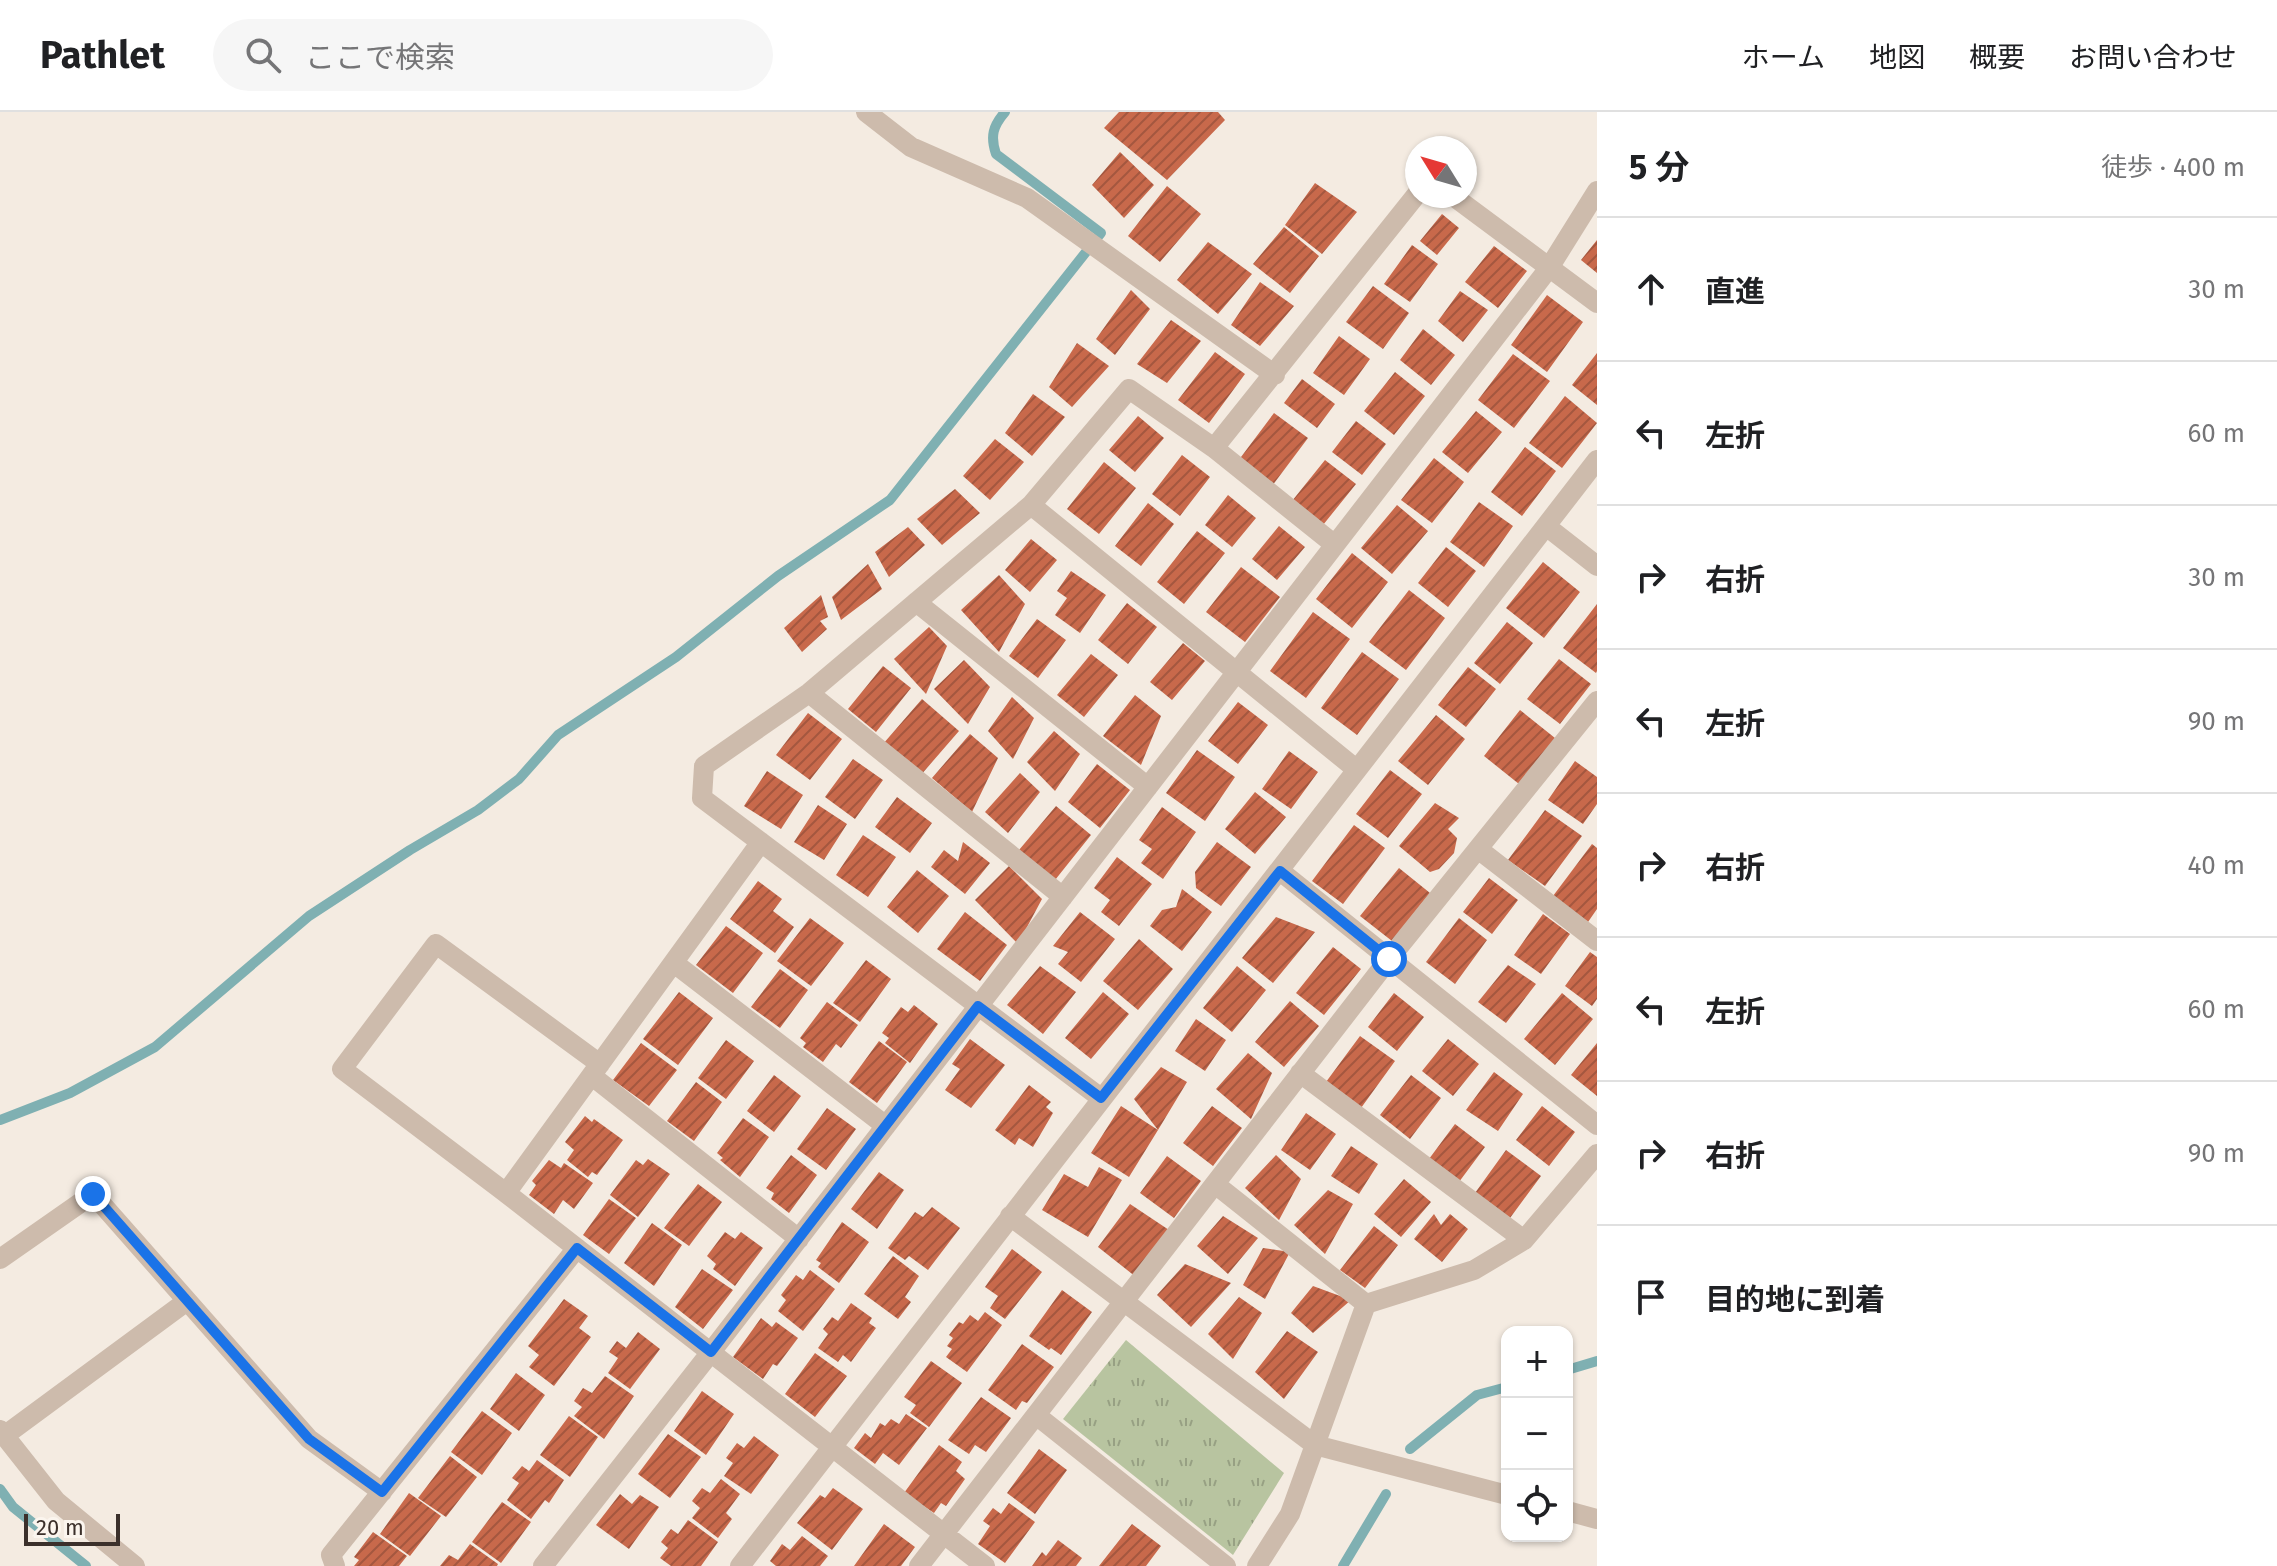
<!DOCTYPE html>
<html lang="ja">
<head>
<meta charset="utf-8">
<style>
  :root { --surface:#fff; --page:#f6f6f6; --text:#202124; --muted:#757577; --line:#e0e0e0 }
  body { margin:0; font-family:"Fira Sans","Noto Sans JP",sans-serif; background:var(--page); color:var(--text) }
  .controls { position:absolute; right:24px; bottom:24px; display:grid; overflow:hidden; border-radius:16px; box-shadow:0 2px 6px #0004 }
  .controls button { width:72px; height:72px; display:grid; place-items:center; padding:0; border:0; border-bottom:2px solid var(--line); background:var(--surface); color:var(--text); font:40px sans-serif }
  .compass { position:absolute; left:1405px; top:24px; width:72px; height:72px; border-radius:50%; background:var(--surface); box-shadow:0 2px 6px #0004; rotate:307deg }
  .scale { position:absolute; left:24px; bottom:20px; width:96px; box-sizing:border-box; padding-left:8px; border:4px solid #3b302b; border-top:0; font-size:22px; line-height:28px; white-space:nowrap; color:#3b302b; -webkit-text-stroke:6px #fbf5ee; paint-order:stroke }
  .stop { position:absolute; width:24px; height:24px; margin:-18px; border:6px solid #1a73e8; border-radius:50%; background:#fff }
  .stop.end { background:#1a73e8; border-color:#fff; box-shadow:0 2px 8px #0008 }
  .list { margin:0; padding:0; list-style:none }
  h2 { display:flex; justify-content:space-between; align-items:center; height:104px; margin:0; padding:0 32px; font-size:34px }
  h2 small { font-size:26px; font-weight:400; color:var(--muted) }
  .list li { display:grid; grid-template-columns:52px 1fr auto; gap:24px; align-items:center; box-sizing:border-box; height:144px; padding:0 32px; border-top:2px solid var(--line) }
  .list b { display:block; font-size:30px; white-space:nowrap }
  .list em { font-size:26px; font-style:normal; color:var(--muted) }
  .icon { flex:none; width:44px; height:44px; fill:none; stroke:currentColor; stroke-width:2; stroke-linecap:round; stroke-linejoin:round }
  .map { position:relative; flex:none; width:1597px; height:1454px; overflow:hidden }
  header { display:flex; align-items:center; gap:48px; box-sizing:border-box; height:112px; padding:0 40px; background:var(--surface); border-bottom:2px solid var(--line) }
  header strong { font-size:38px }
  nav { display:flex; gap:44px; margin-inline-start:auto; font-size:28px }
  .search { width:560px; height:72px; background:var(--page); display:flex; align-items:center; gap:20px; box-sizing:border-box; padding:0 28px; border-radius:44px; color:var(--muted); font-size:30px }
  main { display:flex }
  aside { flex:1; background:var(--surface) }
  .map>svg:first-child { display:block }
  .park { fill:url(#park-tufts) }
  .lines { fill:none; stroke-linecap:round; stroke-linejoin:round }
  .stream { stroke:#7fb0b2; stroke-width:10 }
  .building { fill:url(#building-hatch) }
  .minor { stroke:#cdbbac; stroke-width:20 }
  .route { stroke:#1a73e8; stroke-width:10 }
</style>
</head>
<body>
<header>
<strong>Pathlet</strong>
<div class="search"><svg class="icon" aria-label="search" viewBox="0 0 24 24"><circle cx="10" cy="10" r="6"/><path d="M15 15l6 6"/></svg>ここで検索</div>
<nav><a>ホーム</a><a>地図</a><a>概要</a><a>お問い合わせ</a></nav>
</header>
<main>
<div class="map">
<svg width="1597" height="1454" viewBox="0 0 1597 1454">
  <defs>
    <pattern id="park-tufts" width="24" height="20" patternUnits="userSpaceOnUse" patternTransform="scale(2)"><rect width="24" height="20" fill="#b8c4a0"/><path d="M3 7l-1-3M5 7V3M7 7l1-3M15 17l-1-3M17 17v-4M19 17l1-3" fill="none" stroke="#97a083"/></pattern>
    <pattern id="building-hatch" width="6" height="6" patternUnits="userSpaceOnUse" patternTransform="scale(2)"><rect width="6" height="6" fill="#c8694b"/><path d="M-1 1l2-2M0 6l6-6M5 7l2-2" fill="none" stroke="#a4573f"/></pattern>
  </defs>
  <rect width="100%" height="100%" fill="#f4ebe1"/>
  <path class="park" d="M1126 1228 1284 1361 1233 1443 1063 1307Z"/>
  <g class="lines">
    <path class="stream" d="M0 1008 70 981 155 935 309 804 410 738 478 698 519 667 558 623 676 545 778 464 890 388 1101 121 996 42C990 24 993 14 1005 0
      M1567 1258 1597 1249
      M1410 1337 1477 1283 1507 1275
      M0 1377 13 1395 86 1454
      M1343 1454 1386 1382"/>
  </g>
  <path class="building" d="M1119 0H1218L1225 8 1167 68 1104 16Z
    M1120 40 1154 73 1124 106 1092 73Z
    M1315 71 1357 100 1322 142 1285 113Z
    M1167 74 1201 102 1160 150 1128 124Z
    M1442 102 1459 116 1437 143 1420 129Z
    M1284 115 1319 144 1290 181 1253 152Z
    M1597 128V161L1581 148Z
    M1208 130 1252 162 1218 202 1177 168Z
    M1412 133 1438 152 1410 190 1384 172Z
    M1494 134 1527 159 1498 196 1465 170Z
    M1260 170 1294 194 1260 234 1231 213Z
    M1373 174 1409 201 1383 237 1346 210Z
    M1131 178 1150 197 1115 243 1096 227Z
    M1460 179 1488 198 1463 230 1438 209Z
    M1547 183 1583 210 1547 260 1511 233Z
    M1171 208 1201 229 1167 271 1137 252Z
    M1423 217 1455 243 1431 273 1400 248Z
    M1339 224 1370 247 1344 283 1313 261Z
    M1077 231 1109 254 1072 295 1049 275Z
    M1215 240 1245 262 1209 311 1178 288Z
    M1597 241V293L1572 273Z
    M1513 242 1550 269 1514 316 1478 288Z
    M1395 260 1425 284 1394 323 1364 299Z
    M1302 267 1335 292 1317 316 1284 291Z
    M1033 282 1065 305 1032 344 1005 321Z
    M1565 284 1597 311 1562 356 1529 331Z
    M1476 299 1502 320 1468 361 1442 340Z
    M1274 301 1308 326 1272 374 1238 349Z
    M1138 304 1164 326 1135 360 1109 338Z
    M1356 309 1386 332 1362 363 1332 340Z
    M995 327 1024 350 990 388 963 364Z
    M1525 335 1556 359 1522 404 1491 380Z
    M1182 343 1210 365 1180 404 1152 382Z
    M1434 346 1464 370 1432 411 1401 388Z
    M1325 348 1356 372 1323 413 1292 389Z
    M1104 350 1136 376 1099 422 1067 397Z
    M955 377 980 401 942 433 917 407Z
    M1228 383 1256 406 1232 435 1205 413Z
    M1479 390 1513 414 1484 455 1450 430Z
    M1148 391 1174 412 1141 454 1115 434Z
    M1397 393 1428 419 1392 462 1361 436Z
    M1279 414 1305 435 1277 468 1252 447Z
    M908 415 925 433 889 465 875 440Z
    M1197 419 1225 441 1184 492 1157 470Z
    M1031 427 1057 448 1030 480 1005 458Z
    M1446 435 1476 459 1448 495 1418 471Z
    M1352 441 1388 470 1352 516 1316 487Z
    M1543 450 1580 480 1544 526 1506 496Z
    M868 452 882 477 841 508 832 485Z
    M1241 455 1280 485 1245 530 1206 500Z
    M1071 459 1106 483 1080 521 1055 503 1067 486 1057 479Z
    M999 463 1025 492 999 540 961 498Z
    M1409 478 1445 506 1406 558 1369 530Z
    M821 483 828 505 820 509 827 517 802 540 784 516Z
    M1127 491 1157 515 1128 552 1098 528Z
    M1597 492V559L1596 561 1563 536Z
    M1313 500 1350 527 1306 586 1270 559Z
    M1037 507 1066 528 1038 566 1009 544Z
    M1507 510 1533 531 1500 572 1474 551Z
    M929 515 947 534 926 582 894 547Z
    M1183 531 1205 549 1172 588 1150 570Z
    M1362 540 1399 567 1357 623 1321 596Z
    M1091 542 1118 563 1084 605 1057 583Z
    M1559 547 1591 572 1560 612 1527 587Z
    M964 548 990 575 968 612 934 577Z
    M883 554 911 576 876 620 848 597Z
    M1468 555 1496 577 1466 615 1438 593Z
    M1135 583 1161 604 1141 653 1103 624Z
    M1012 585 1034 606 1013 647 988 619Z
    M922 587 959 619 920 664 883 632Z
    M1238 590 1268 613 1238 652 1208 629Z
    M1520 598 1560 630 1524 676 1484 644Z
    M808 601 842 627 810 668 776 643Z
    M1436 603 1465 627 1428 673 1398 649Z
    M1054 619 1080 642 1055 679 1027 650Z
    M970 622 998 646 972 700 932 666Z
    M1197 638 1235 665 1205 709 1166 681Z
    M1289 639 1318 660 1291 697 1262 677Z
    M853 647 883 668 855 707 825 685Z
    M1575 649 1597 665V692L1583 712 1548 688Z
    M1097 652 1130 678 1100 716 1068 690Z
    M1390 658 1422 682 1388 726 1356 702Z
    M767 659 803 683 781 717 744 694Z
    M1020 661 1040 680 1008 721 985 700Z
    M1255 680 1286 705 1255 742 1225 717Z
    M897 685 932 711 910 741 875 715Z
    M1435 691 1459 706 1448 717 1457 726 1454 741 1439 757 1430 760 1399 734Z
    M818 693 847 712 824 748 794 730Z
    M1056 694 1091 723 1055 768 1019 738Z
    M1162 695 1196 720 1163 767 1141 751 1152 737 1139 728Z
    M1545 698 1582 724 1545 774 1508 748Z
    M1354 713 1385 736 1343 792 1312 769Z
    M863 723 896 745 868 785 836 763Z
    M963 730 990 751 965 782 931 755 944 738 958 749Z
    M1217 730 1251 755 1221 794 1196 776 1195 760Z
    M1592 732 1597 736V797L1588 810 1553 784Z
    M1117 745 1152 772 1119 814 1101 800 1110 788 1094 776Z
    M1009 754 1042 787 1018 832 975 788Z
    M1399 756 1430 781 1392 829 1360 804Z
    M917 758 949 784 918 821 887 795Z
    M1489 766 1518 788 1492 822 1463 800Z
    M758 769 782 787 773 799 794 815 775 841 730 807Z
    M1182 777 1212 800 1182 839 1150 814 1162 798 1176 795Z
    M965 800 1007 833 980 869 937 837Z
    M1080 800 1115 827 1081 870 1058 852 1068 840 1053 834Z
    M1543 802 1570 822 1541 862 1514 843Z
    M1276 805 1315 820 1273 871 1242 846Z
    M810 806 844 831 811 874 777 849Z
    M1459 806 1487 828 1455 872 1426 850Z
    M726 814 763 841 733 881 696 853Z
    M1139 827 1173 857 1138 898 1103 869Z
    M1333 835 1361 857 1324 903 1296 881Z
    M1590 840 1597 845V887L1592 894 1565 874Z
    M866 848 891 867 860 910 833 891Z
    M1508 853 1536 872 1506 911 1478 890Z
    M1040 854 1076 880 1043 922 1007 893Z
    M1237 854 1266 878 1232 920 1203 896Z
    M780 857 808 878 780 916 751 895Z
    M679 880 713 906 678 953 643 927Z
    M1103 880 1129 902 1091 947 1065 926Z
    M1394 881 1424 905 1397 939 1368 915Z
    M1562 881 1593 907 1555 953 1524 927Z
    M1290 889 1319 914 1284 955 1255 930Z
    M827 890 858 913 841 936 836 932 823 950 803 935 806 931 800 926Z
    M914 893 938 912 910 951 885 931 889 926 882 921 901 895 908 900Z
    M1196 907 1226 928 1205 959 1175 939Z
    M1360 924 1395 949 1361 996 1326 970Z
    M970 927 1005 953 971 996 945 978 960 957 952 952Z
    M1448 927 1479 952 1453 984 1422 959Z
    M726 928 754 949 726 987 698 966Z
    M879 929 907 950 877 991 849 970Z
    M641 931 677 958 649 994 613 968Z
    M1597 931V984L1571 963Z
    M1248 941 1272 961 1251 1007 1216 977Z
    M1161 955 1187 970 1158 1018 1134 987Z
    M1494 960 1523 982 1498 1019 1466 998Z
    M774 963 801 984 774 1020 747 999Z
    M1411 963 1441 986 1410 1027 1380 1003Z
    M696 970 722 990 694 1029 667 1009Z
    M1029 973 1051 990 1046 995 1053 1001 1033 1035 1019 1026 1015 1033 995 1018Z
    M1121 994 1158 1018 1129 1065 1091 1041Z
    M1212 994 1242 1016 1213 1054 1183 1031Z
    M1542 994 1575 1020 1549 1054 1516 1028Z
    M827 996 856 1017 826 1058 797 1037Z
    M1306 1001 1336 1022 1310 1058 1281 1038Z
    M585 1004 592 1010 594 1007 623 1028 597 1063 592 1060 588 1065 567 1048 574 1038 565 1030Z
    M743 1006 769 1025 740 1065 720 1048 723 1046 717 1041Z
    M1455 1012 1485 1035 1456 1074 1426 1051Z
    M1351 1034 1378 1052 1359 1082 1331 1064Z
    M1506 1038 1541 1064 1510 1106 1475 1081Z
    M791 1043 817 1063 789 1101 771 1087 774 1081 766 1076Z
    M1276 1043 1301 1067 1279 1108 1245 1076Z
    M1167 1044 1201 1069 1174 1106 1140 1081Z
    M648 1047 670 1062 638 1105 610 1083 636 1048 643 1053Z
    M549 1048 561 1056 564 1051 593 1071 574 1097 563 1088 554 1102 529 1083 536 1073 532 1069Z
    M1099 1055 1122 1068 1088 1125 1042 1098 1064 1062 1088 1075Z
    M879 1060 904 1078 877 1117 851 1097Z
    M1404 1067 1431 1090 1401 1125 1374 1102Z
    M698 1072 722 1090 689 1134 664 1116Z
    M1328 1078 1353 1092 1325 1142 1294 1113Z
    M609 1087 636 1106 609 1142 583 1123Z
    M1130 1092 1172 1120 1136 1165 1098 1135Z
    M932 1095 960 1116 928 1158 909 1144 905 1148 888 1136 915 1100 923 1105Z
    M1434 1102 1441 1113 1450 1102 1468 1117 1442 1150 1414 1127Z
    M1223 1104 1258 1126 1228 1162 1197 1134Z
    M842 1110 869 1130 839 1171 818 1155 821 1151 816 1148Z
    M652 1111 682 1133 654 1174 624 1151Z
    M1374 1114 1398 1133 1365 1176 1340 1158Z
    M725 1120 735 1127 741 1120 763 1136 735 1174 713 1157 716 1152 707 1144Z
    M1263 1136 1290 1140 1265 1187 1243 1173Z
    M1012 1137 1042 1160 1005 1207 990 1196 998 1184 985 1175Z
    M893 1144 919 1164 905 1185 911 1190 898 1207 864 1182Z
    M1185 1152 1231 1171 1191 1215 1157 1183Z
    M702 1157 733 1178 703 1217 675 1195Z
    M810 1158 835 1177 803 1219 778 1199 786 1188 781 1183 796 1163 803 1168Z
    M1313 1174 1351 1188 1313 1221 1291 1201Z
    M1062 1178 1092 1200 1061 1243 1051 1236 1049 1238 1029 1224Z
    M1239 1185 1262 1201 1233 1247 1208 1222Z
    M564 1187 588 1204 579 1216 591 1225 554 1274 529 1255 539 1243 528 1234Z
    M851 1191 872 1206 869 1211 876 1216 851 1250 843 1243 838 1250 818 1236 828 1222 823 1217 832 1205 838 1209Z
    M985 1200 1002 1213 967 1260 946 1245 952 1237 947 1234 953 1226 949 1223 959 1210 963 1212 970 1203 978 1209Z
    M761 1206 772 1215 776 1210 798 1226 777 1254 773 1252 763 1267 733 1245Z
    M1287 1219 1318 1240 1284 1287 1255 1260Z
    M638 1220 660 1237 630 1277 608 1261 618 1246 609 1240 617 1229 626 1236Z
    M1022 1232 1054 1255 1027 1291 1022 1289 1016 1298 988 1278Z
    M815 1241 847 1264 815 1305 785 1282Z
    M931 1249 962 1271 929 1315 910 1301 916 1293 904 1285Z
    M516 1261 545 1283 519 1319 490 1297Z
    M605 1264 634 1284 604 1327 574 1304 582 1295 574 1289 583 1276 592 1281Z
    M702 1279 734 1302 706 1343 674 1319Z
    M981 1285 1011 1306 986 1340 975 1333 969 1342 948 1328Z
    M482 1299 512 1321 482 1363 451 1340Z
    M906 1302 927 1316 899 1353 883 1341 875 1352 854 1336 865 1321 871 1326 880 1311 885 1314 891 1307 899 1312Z
    M569 1304 598 1325 570 1365 540 1343Z
    M668 1322 701 1345 670 1386 638 1362Z
    M754 1324 779 1343 751 1382 724 1364 733 1351 726 1346 737 1331 744 1336Z
    M939 1333 962 1350 956 1359 965 1367 946 1394 941 1391 934 1401 904 1381Z
    M1039 1337 1067 1358 1035 1402 1007 1381Z
    M450 1344 477 1365 446 1405 418 1386Z
    M537 1348 564 1368 549 1391 545 1388 531 1407 507 1388 519 1371 512 1366 522 1354 529 1359Z
    M721 1367 740 1382 726 1401 732 1407 718 1426 692 1406 700 1396 692 1389 702 1376 710 1381Z
    M833 1376 863 1397 832 1438 797 1411 820 1383 825 1386Z
    M409 1381 441 1404 410 1444 380 1422Z
    M620 1382 632 1392 640 1383 659 1395 629 1437 596 1413Z
    M502 1390 531 1410 501 1451 472 1430Z
    M1009 1391 1035 1410 1005 1451 978 1432 990 1414 983 1409 993 1396 1001 1402Z
    M688 1408 718 1430 701 1454H671L660 1446 668 1436 661 1430 671 1417 678 1422Z
    M884 1412 915 1435 901 1454H854Z
    M1132 1412 1161 1434 1146 1454H1099Z
    M373 1420 407 1444 399 1454H354L359 1448 354 1445Z
    M802 1424 828 1444 820 1454H776L770 1449 782 1432 790 1438Z
    M1058 1428 1082 1446 1076 1454H1032L1042 1440 1046 1444Z
    M470 1432 498 1452 497 1454H440L449 1443 458 1448Z"/>
  <g class="lines">
    <path class="minor" d="M866 0 911 35 1027 86 1275 263
      M1453 84 1597 191
      M1214 336 1335 433
      M1031 393 1356 657
      M1546 414 1597 454
      M916 490 1148 675
      M809 581 1063 785
      M761 730 506 1081 985 1454
      M1478 737 1597 829
      M1280 759 1597 1013
      M674 851 886 1014
      M1300 961 1524 1128
      M592 964 799 1127
      M1101 986 702 686 704 654 809 581 1031 393 1129 277 1214 336 1417 82
      M1215 1072 1366 1192
      M506 1081 342 957 436 832 600 952
      M1010 1104 1315 1333 1507 1383
      M0 1147 93 1082 309 1327 382 1380
      M1036 1303 1226 1454
      M0 1318 56 1389 135 1454
      M4 1324 187 1189
      M1567 1399 1597 1407
      M335 1454 331 1443 577 1136
      M543 1454 711 1240 1549 156 1597 79
      M740 1454 1597 348
      M919 1454 1389 847 1597 589
      M1257 1454 1290 1402 1366 1192 1474 1158 1524 1128 1597 1042"/>
  </g>
  <g class="lines">
    <path class="route" d="M93 1082 309 1327 382 1380 577 1136 711 1240 978 894 1101 986 1280 759 1389 847"/>
  </g>
</svg>
<div class="controls">
<button>+</button>
<button>−</button>
<button><svg class="icon" aria-label="locate" viewBox="0 0 24 24"><circle cx="12" cy="12" r="6"/><path d="M12 2v4M12 18v4M2 12h4M18 12h4"/></svg></button>
</div>
<svg class="compass" viewBox="-18 -18 36 36"><path d="M0-13l5 13h-10z" fill="#e53935"/><path d="M0 13l5-13h-10z" fill="#757577"/></svg>
<div class="scale">20 m</div>
<div class="stop" style="left:1389px;top:847px"></div>
<div class="stop end" style="left:93px;top:1082px"></div>
</div>
<aside>
<h2>5 分<small>徒歩 · 400 m</small></h2>
<ul class="list">
<li><svg class="icon" aria-label="ahead" viewBox="0 0 24 24"><path d="M12 20V5M6 11l6-6 6 6"/></svg><div><b>直進</b></div><em>30 m</em></li>
<li><svg class="icon" aria-label="left" viewBox="0 0 24 24"><path d="M17 20v-9H6M10 6l-5 5 5 5"/></svg><div><b>左折</b></div><em>60 m</em></li>
<li><svg class="icon" aria-label="right" viewBox="0 0 24 24"><path d="M7 20v-9h11M14 6l5 5-5 5"/></svg><div><b>右折</b></div><em>30 m</em></li>
<li><svg class="icon" aria-label="left" viewBox="0 0 24 24"><path d="M17 20v-9H6M10 6l-5 5 5 5"/></svg><div><b>左折</b></div><em>90 m</em></li>
<li><svg class="icon" aria-label="right" viewBox="0 0 24 24"><path d="M7 20v-9h11M14 6l5 5-5 5"/></svg><div><b>右折</b></div><em>40 m</em></li>
<li><svg class="icon" aria-label="left" viewBox="0 0 24 24"><path d="M17 20v-9H6M10 6l-5 5 5 5"/></svg><div><b>左折</b></div><em>60 m</em></li>
<li><svg class="icon" aria-label="right" viewBox="0 0 24 24"><path d="M7 20v-9h11M14 6l5 5-5 5"/></svg><div><b>右折</b></div><em>90 m</em></li>
<li><svg class="icon" aria-label="arrive" viewBox="0 0 24 24"><path d="M6 21V4h12l-3 4 3 4H6"/></svg><div><b>目的地に到着</b></div></li>
</ul>
</aside>
</main>
</body>
</html>
